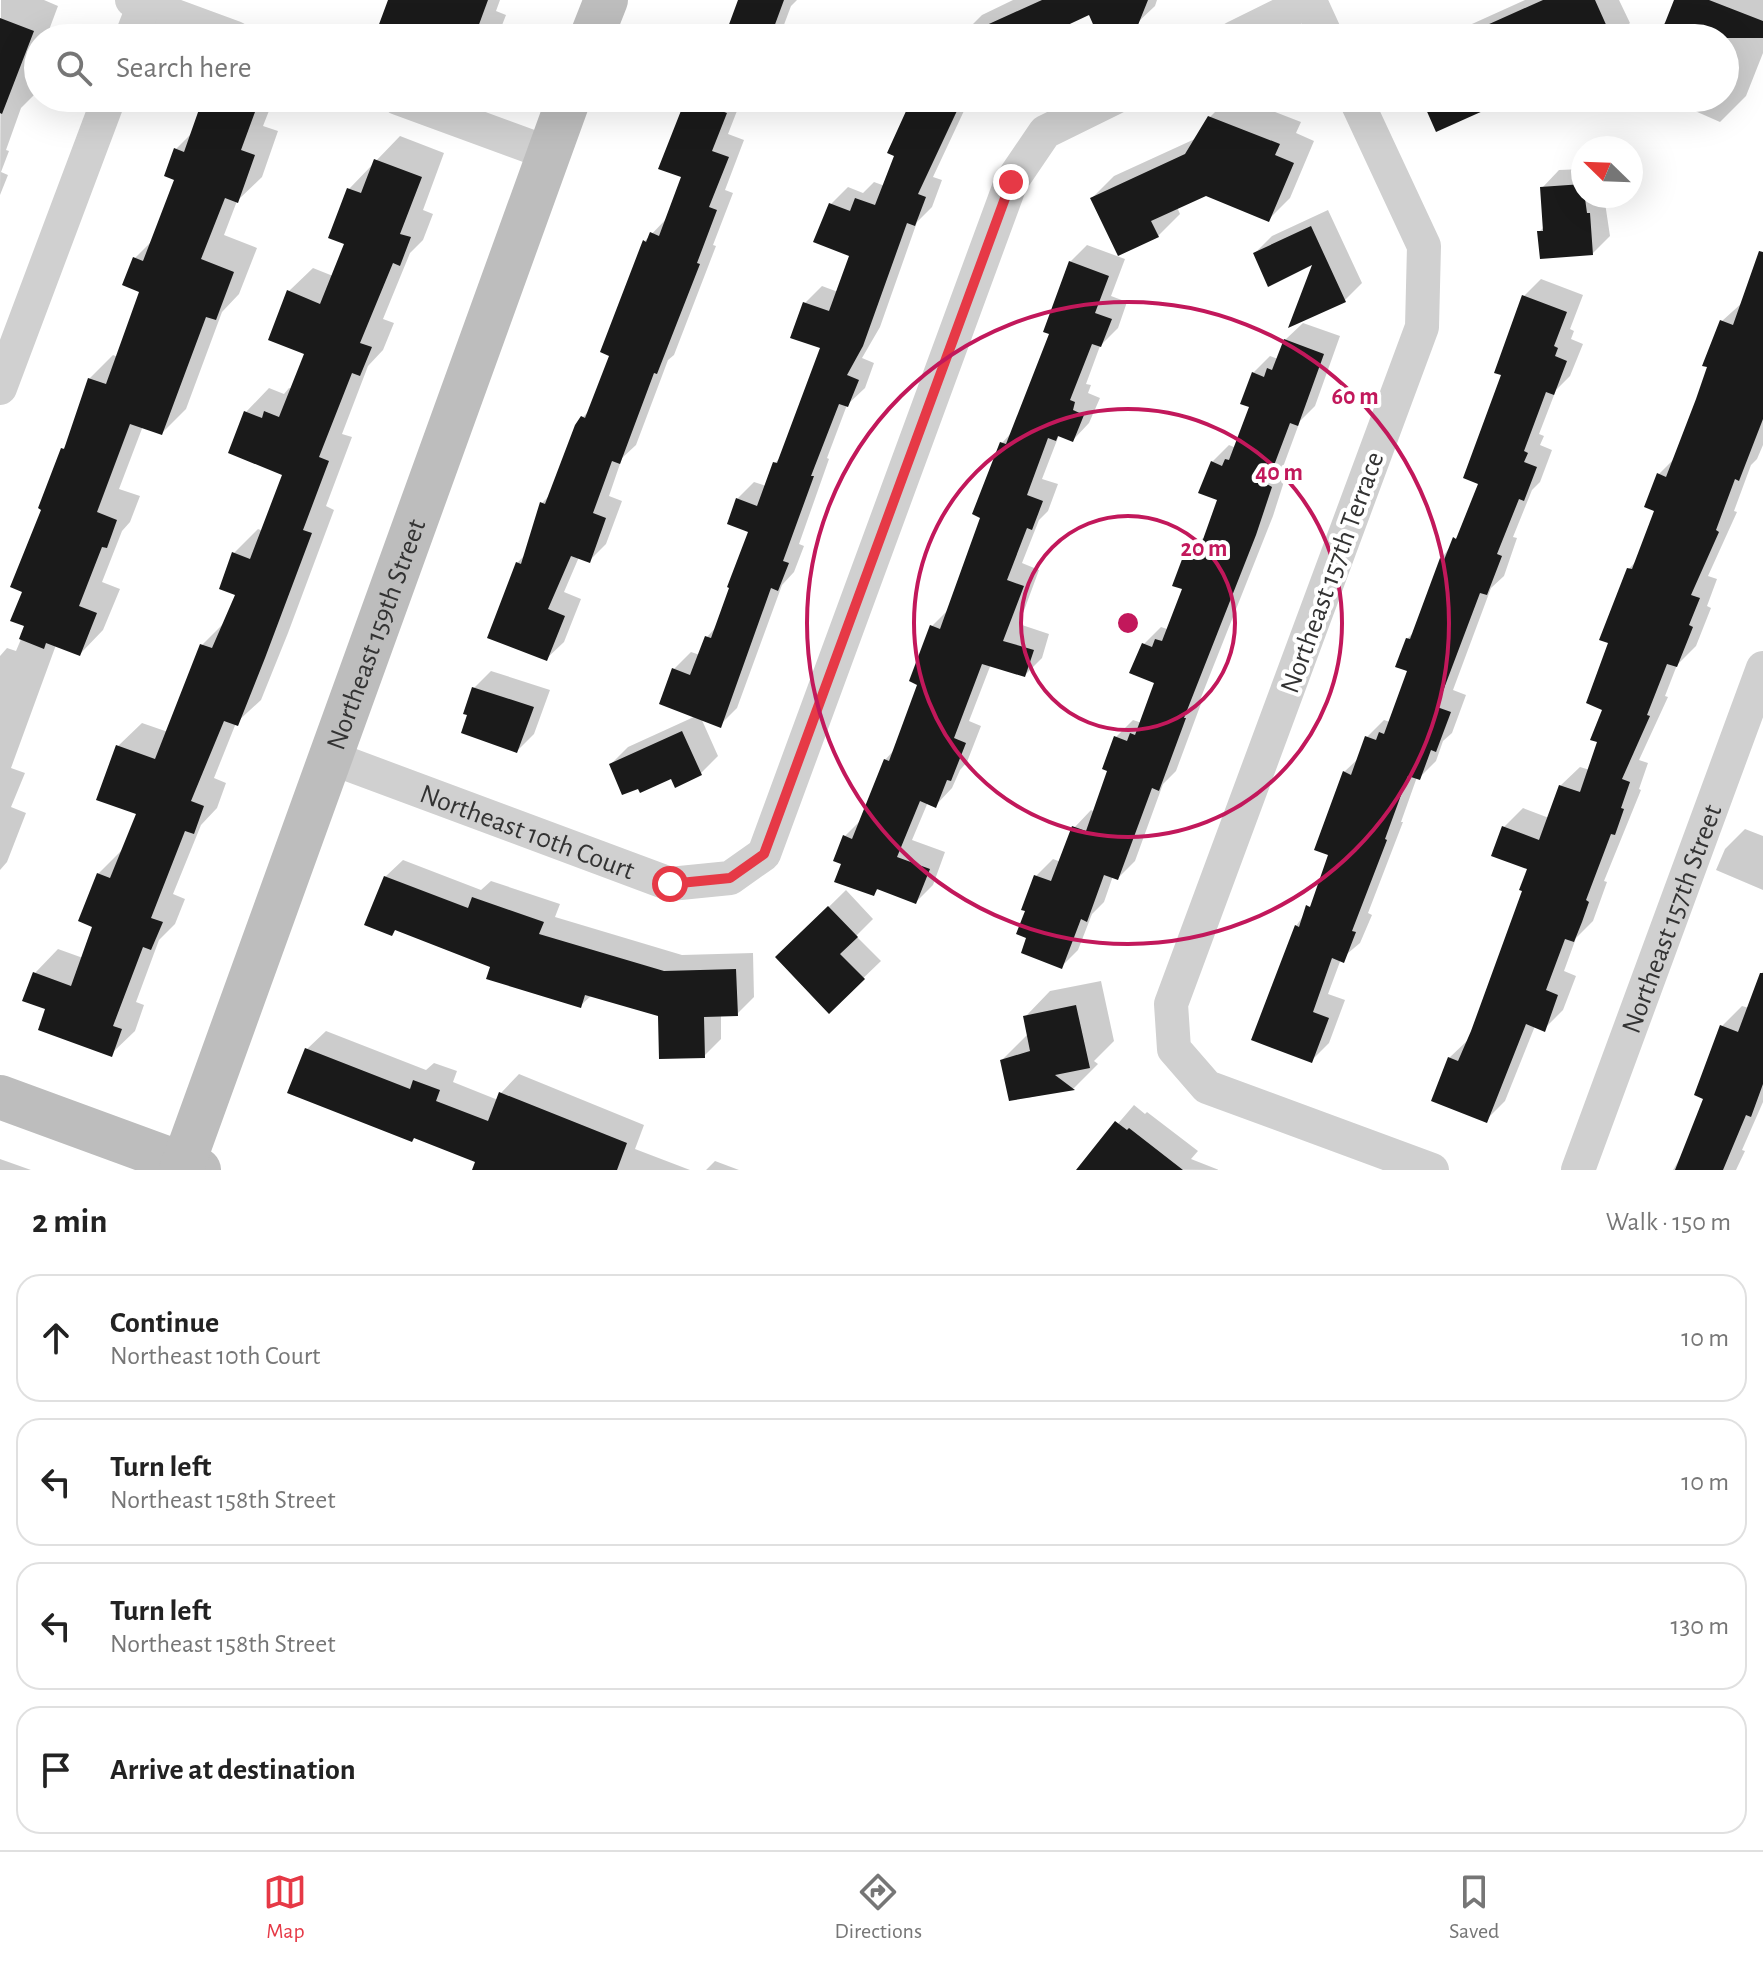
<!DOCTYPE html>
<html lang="en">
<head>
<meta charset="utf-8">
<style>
  :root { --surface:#fff; --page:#f2f2f2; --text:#222; --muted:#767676; --line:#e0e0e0; --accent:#e63946 }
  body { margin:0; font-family:"Alegreya Sans",sans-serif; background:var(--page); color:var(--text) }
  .compass { position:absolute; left:1571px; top:136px; width:72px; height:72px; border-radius:50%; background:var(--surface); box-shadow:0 8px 32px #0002; rotate:293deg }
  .stop { position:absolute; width:24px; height:24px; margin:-18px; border:6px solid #e63946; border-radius:50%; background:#fff }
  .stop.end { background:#e63946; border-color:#fff; box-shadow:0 2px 8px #0008 }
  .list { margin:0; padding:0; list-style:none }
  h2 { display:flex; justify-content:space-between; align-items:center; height:104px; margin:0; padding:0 32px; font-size:34px }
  h2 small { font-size:26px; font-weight:400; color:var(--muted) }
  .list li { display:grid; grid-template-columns:52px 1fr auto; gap:24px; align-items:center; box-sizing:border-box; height:128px; margin:0 16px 16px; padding:0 16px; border:2px solid var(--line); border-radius:24px }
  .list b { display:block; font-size:30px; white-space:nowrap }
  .list p { margin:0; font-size:26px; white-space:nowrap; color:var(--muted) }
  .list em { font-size:26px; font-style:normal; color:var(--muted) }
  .icon { flex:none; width:44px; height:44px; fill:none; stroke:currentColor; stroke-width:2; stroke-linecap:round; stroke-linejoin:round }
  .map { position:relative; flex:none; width:1763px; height:1170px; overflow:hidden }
  .search { position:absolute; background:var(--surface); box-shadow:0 8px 32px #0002; left:24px; right:24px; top:24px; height:88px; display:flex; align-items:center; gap:20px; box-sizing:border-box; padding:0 28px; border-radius:44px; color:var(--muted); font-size:30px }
  .sheet { height:680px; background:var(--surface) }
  nav { display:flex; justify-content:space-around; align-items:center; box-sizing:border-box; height:112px; border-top:2px solid var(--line); background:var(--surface); font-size:22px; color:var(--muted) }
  nav a { display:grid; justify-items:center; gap:4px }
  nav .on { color:var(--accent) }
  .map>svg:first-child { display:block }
  .shadow { fill:#0003 }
  .building { fill:#1a1a1a }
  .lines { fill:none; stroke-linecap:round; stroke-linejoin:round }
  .street { stroke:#d0d0d0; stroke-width:34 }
  .secondary { stroke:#bdbdbd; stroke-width:44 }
  .route { stroke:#e63946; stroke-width:10 }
  .ring { fill:none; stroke:#c2185b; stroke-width:4 }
  .labels { text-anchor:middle; stroke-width:8; stroke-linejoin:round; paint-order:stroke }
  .street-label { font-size:28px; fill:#333; stroke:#fff }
  .centre { fill:#c2185b; stroke:#fff; stroke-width:4 }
  .ring-label { font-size:24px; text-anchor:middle; font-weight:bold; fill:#c2185b; stroke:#fff; stroke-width:8; stroke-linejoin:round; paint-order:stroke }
</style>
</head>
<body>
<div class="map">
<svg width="1763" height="1170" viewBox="0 0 1763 1170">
  <rect width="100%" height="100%" fill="#fff"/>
  <path class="shadow" d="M1 0H44L58 6 46 38H38V91L21 108 6 150 9 151 1 172 8 175 0 195Z
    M390 0H500L496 11 506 15 497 38H413Z
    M740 0H797L791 6 779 38H722L728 32Z
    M1013 0H1062L1035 38H968L965 32 982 15Z
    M1085 0H1157L1155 6 1137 23 1105 38H1101Z
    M1525 0H1619L1630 23 1615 38H1441Z
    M1676 0H1763V53L1746 96 1720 122 1695 111 1700 98H1725V38H1656L1661 27 1669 18Z
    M206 98H274L263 126 278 131 262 177 237 201 224 235 257 248 239 294 222 312 186 409 162 433 143 426 119 489 140 496 130 522 122 531 102 582 120 589 103 630 80 654 56 645 11 768 25 773 11 807 26 813 7 862 0 870V656L7 648 16 651 27 625 24 591 43 508 63 449 68 444 89 379 113 355 118 357 142 291 135 258 153 240 176 179V149L193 132Z
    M688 98H742L728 134 744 140 725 190 733 193 713 245 716 246 674 355 668 360 636 445 622 458 609 496 622 501 606 544 589 561 579 557 564 592 581 599 564 642 546 659 517 563 526 554 542 503 552 493 582 418 590 410 612 354 602 351 645 241 669 216 684 176 661 167Z
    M915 98H970L933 177 942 180 932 207 917 222 880 327 862 358 874 363 865 388 847 405 827 458 829 459 799 544 804 546 794 572 782 585 737 708 720 725 701 718 718 756 701 773 676 785 672 776 639 786 611 764 628 747 696 716 674 669 691 652 700 655 707 637 718 625 751 530 737 499 754 482 766 486 775 463 783 455 823 347 805 303 822 286 838 292 852 255 831 204 848 187 863 193 874 182 885 186Z
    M1229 98H1239L1301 122 1296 133 1314 141 1290 198 1268 220 1206 193 1177 207 1180 214 1158 236 1092 198 1114 176 1197 138 1210 117Z
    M400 136 444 153 423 210 433 214 423 240 410 253 383 319 394 323 383 350 368 366 342 434 352 437 326 506 334 510 288 633 261 700 236 723 214 778 226 783 217 808 201 825 173 894 185 899 175 924 159 940 136 1002 144 1005 135 1031 111 1054 48 1008 35 973 58 949 83 958 95 926 98 874 123 849 138 812 118 746 142 723 168 732 202 645 226 621 237 594 234 553 258 529 263 531 285 474 246 412 269 388 284 394 289 388 292 389 306 353 289 291 313 268 333 276 347 243 349 189Z
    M1583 169V196H1604L1610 236 1592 254 1539 232 1545 226 1542 188 1559 170Z
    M1328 210 1362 283 1345 300 1316 261 1255 253 1272 236Z
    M1087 245 1125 259 1111 296 1127 302 1118 328 1100 346 1086 384 1091 385 1088 393 1100 398 1089 423 1073 440 1059 435 1042 479 1058 484 1048 511 1039 520 1022 563 1039 570 1019 624 1049 634 1042 658 1025 675 991 664 969 721 981 726 967 762 960 770 952 788 936 805 928 802 912 840 945 852 933 885 916 902 879 888 873 894 844 863 845 836 862 819 885 760 894 750 920 684 932 626 950 608 983 516 1002 443 1013 431 1051 333 1070 262Z
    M1763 255V445L1757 459 1751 465 1734 511 1737 512 1708 576 1717 579 1707 606 1711 608 1696 646 1677 665 1665 696 1668 697 1639 760 1648 763 1639 789 1641 790 1604 881 1607 882 1593 921 1576 938 1564 971 1576 976 1563 1010 1544 1029 1535 1026 1505 1101 1486 1120 1449 1058 1469 1039 1525 890 1529 868 1504 827 1523 808 1549 818 1560 786 1580 767 1590 770 1600 741 1611 642 1629 569 1637 560 1657 510 1659 474 1677 456 1698 399 1722 321 1743 302Z
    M1541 279 1583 295 1570 329 1574 331 1571 339 1583 344 1570 376 1556 390 1539 434 1544 436 1540 445 1552 450 1540 482 1532 490 1513 537 1517 538 1504 576 1491 588 1453 690 1466 695 1452 733 1443 741 1436 761 1419 778 1417 777 1401 822H1403L1368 913 1372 915 1360 943 1341 959 1328 994 1345 1000 1329 1043 1312 1060 1296 926 1314 901 1331 854 1344 772 1360 757 1367 737 1384 720 1390 722 1410 670 1407 639 1415 631 1441 559 1461 532 1481 483 1504 374 1524 296Z
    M1303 323 1340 336 1315 406 1300 421 1283 467 1288 469 1273 516 1200 700 1202 701 1176 771 1163 784 1135 861 1118 878 1113 876 1104 902 1092 914 1078 950 1061 967 1029 937 1036 876 1053 859 1061 862 1074 828 1091 810 1095 812 1110 770 1116 737 1133 720 1142 723 1157 682 1144 644 1161 627 1167 629 1184 588 1186 555 1203 538 1205 539 1220 499 1212 462 1229 445 1236 448 1252 406 1253 373 1270 356 1278 359 1285 340Z
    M491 671 550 690 534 734 517 751 474 688Z
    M1745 829 1763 836V890L1716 870 1725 849Z
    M403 860 481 890 491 881 560 904 555 917 682 955 753 953 754 997 737 1014H721V1039L704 1056 660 1015 592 995 580 1006 493 965 396 929 392 933 385 877Z
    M846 890 873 919 856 936 881 961 829 1011 778 957Z
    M1763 971V1102L1742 1150 1745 1151 1736 1170H1673L1682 1155 1705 1098 1722 1026 1742 1006 1749 1008Z
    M1101 981 1114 1041 1094 1061 1098 1064 1074 1088 1027 1098 1002 1060 1028 1034 1025 1017 1050 991Z
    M326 1031 426 1070 434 1063 457 1071 453 1082 498 1100 501 1093 519 1074 644 1125 635 1149 690 1170H479L478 1161 307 1049Z
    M1134 1105 1145 1114 1147 1112 1198 1151 1191 1159 1219 1170 1079 1169Z
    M0 1159 31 1170H0Z
    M715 1161 739 1170H706Z"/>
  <path class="building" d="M388 0H488L474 38H407L378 27Z
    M738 0H784L770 38H724Z
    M1042 0H1148L1138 25 1110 38H1099L1089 15 1040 38H958Z
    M1543 0H1595L1612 38H1458Z
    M1674 0H1709L1763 21V38H1659Z
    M0 18 34 31 2 114 0 113Z
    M203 98H215L255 112 241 150 255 155 238 203 225 198 201 259 234 272 216 320 206 317 162 435 130 424 97 512 117 520 107 548 102 547 79 606 97 613 80 656 46 643 44 649 19 639 24 626 10 621 22 592 10 587 41 510 38 508 61 448 64 449 88 378 106 384 139 292 122 285 133 257 143 261 174 180 164 176 174 148 184 152Z
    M686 98 727 113 712 151 729 157 709 207 717 210 697 263 700 264 657 374 654 373 620 464 612 461 593 513 606 518 590 563 571 556 548 609 565 616 547 661 487 638 516 562 521 564 540 502 545 504 575 425 581 416 585 418 609 356 600 352 643 240 646 242 650 232 659 236 681 177 658 169Z
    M912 98H963L918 194 926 197 915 226 907 223 863 346 847 375 859 380 848 407 839 404 811 476H814L783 561 789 563 778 591 771 588 721 728 659 704 672 668 690 675 705 636 711 638 729 588 727 587 748 532 727 524 736 498 757 506 773 462 777 463 820 348 790 338 803 302 829 311 849 256 813 242 829 203 850 211 855 198 875 205 894 156 887 153Z
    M1421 98H1512L1436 132Z
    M1208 116 1280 144 1275 155 1294 163 1269 222 1206 196 1151 221 1159 237 1118 256 1090 198 1185 154Z
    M374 159 422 177 400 234 411 237 400 266 393 263 360 343 372 347 360 376 352 373 319 457 329 461 303 530 312 533 265 658 238 726 224 721 191 801 204 806 194 834 185 831 151 918 163 922 151 950 143 947 113 1026 122 1029 112 1057 38 1030 45 1009 22 1001 33 972 71 986 92 927 78 921 97 873 110 878 136 814 96 800 116 745 155 759 200 644 212 648 235 595 219 589 232 552 250 559 282 475 228 453 244 411 262 418 264 411 279 417 304 354 268 340 287 290 320 304 344 244 328 238 347 188 361 193Z
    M1583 184 1587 213H1590L1593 255 1540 259 1537 231H1543L1540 187Z
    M1311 226 1346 302 1288 328 1312 265 1268 287 1253 253Z
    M1759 251 1763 252V419L1739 481 1735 479 1716 530 1719 532 1691 595 1700 598 1689 625 1693 627 1677 667 1667 664 1647 715 1650 716 1622 779 1630 782 1621 808 1624 809 1615 835 1611 834 1586 900 1589 902 1582 922 1574 942 1565 939 1546 990 1558 995 1545 1032 1526 1024 1487 1123 1431 1101 1448 1057 1458 1061 1471 1031 1522 891 1519 890 1527 869 1491 856 1502 826 1539 840 1559 785 1580 792 1597 742 1590 740 1602 710 1586 703 1608 643 1599 640 1627 568 1632 569 1654 511 1644 507 1657 473 1666 477 1696 399 1707 367 1702 366 1720 320 1733 325Z
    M1069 261 1109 276 1095 313 1112 319 1101 347 1092 344 1070 400 1075 402 1073 410 1084 415 1073 442 1058 436 1056 441 1048 438 1027 495 1043 501 1032 530 1027 528 1007 580 1024 586 1003 641 1034 650 1025 677 982 664 954 738 966 743 951 781 947 780 936 808 920 801 897 857 930 869 916 904 877 889 874 896 834 882 841 864 833 861 843 835 852 839 884 759 889 761 917 685 909 681 930 625 940 629 980 518 972 514 1000 442 1006 444 1049 334 1043 332Z
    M1522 295 1567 312 1554 346 1558 348 1555 356 1567 361 1554 395 1546 392 1524 451 1528 453 1524 462 1537 467 1524 501 1519 499 1497 554 1502 556 1487 595 1480 593 1437 707 1451 712 1436 752 1431 750 1420 780 1408 776 1385 839 1387 840 1352 931 1356 932 1344 963 1332 958 1313 1012 1329 1018 1312 1063 1251 1040 1295 925 1299 927 1306 905 1310 907 1328 855 1314 850 1343 771 1351 775 1365 736 1376 740 1379 732 1384 734 1407 671 1395 667 1406 638 1410 639 1440 558 1444 560 1453 537 1456 539 1478 484 1463 478 1501 375 1494 373Z
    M1284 339 1324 354 1298 426 1290 423 1267 484 1272 487 1256 535 1184 718H1186L1159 791 1152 788 1118 880 1104 875 1087 922 1081 919 1062 969 1021 953 1026 938 1016 934 1025 911 1021 910 1034 875 1051 881 1072 826 1086 831 1107 771 1102 769 1114 736 1127 741 1130 733 1135 735 1154 683 1129 673 1142 643 1152 647 1155 639 1162 641 1182 589 1172 586 1184 554 1196 559 1217 500 1198 493 1211 461 1222 466 1225 459 1229 460 1249 407 1240 404 1252 372 1264 377 1267 368 1272 370Z
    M472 687 534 707 517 753 461 733 467 715 463 714Z
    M682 731 702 775 675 788 671 779 640 793 638 789 622 795 609 764Z
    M384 876 468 908 472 897 544 922 539 934 664 971 736 969 738 1016 704 1017 705 1058 659 1059 658 1016 585 995 581 1008 486 979 490 967 395 930 392 936 364 925Z
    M828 906 858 937 840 954 865 979 829 1014 775 957Z
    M1760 973H1763V1084L1751 1117 1746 1115 1723 1170H1675L1703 1099 1694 1095 1720 1025 1738 1032Z
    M1076 1005 1090 1068 1055 1075 1075 1090 1009 1101 1000 1060 1030 1051 1023 1016Z
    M305 1048 410 1089 413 1080 440 1090 436 1101 488 1121 499 1092 627 1143 617 1170H472L475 1162 414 1138 412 1142 287 1093Z
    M1115 1121 1127 1130 1129 1128 1183 1170H1076Z"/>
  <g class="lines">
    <g class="street">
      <path d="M132 0 235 38"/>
      <path d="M1310 1 1327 38"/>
      <path d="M131 38 146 0"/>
      <path d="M1234 38 1311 0"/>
      <path d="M398 98 548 153"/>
      <path d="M1355 98 1424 246 1422 327 1171 1004 1174 1049 1207 1087 1432 1170"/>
      <path d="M0 388 109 98"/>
      <path id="s1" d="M329 757 670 884 730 878 764 854 1011 182 1045 132 1114 98"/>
      <path id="s2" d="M1578 1170 1763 668"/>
    </g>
    <g class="secondary">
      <path d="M591 38 606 0"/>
      <path d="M0 1097 199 1170"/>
      <path id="s3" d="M181 1170 569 98"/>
    </g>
  </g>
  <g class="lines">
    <path class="route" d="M670 884 730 878 764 854 1011 182"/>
  </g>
  <g class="ring">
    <circle cx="1128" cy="623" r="107"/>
    <circle cx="1128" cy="623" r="214"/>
    <circle cx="1128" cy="623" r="321"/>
  </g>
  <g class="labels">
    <g class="street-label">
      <text transform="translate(1331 572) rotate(-70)" y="10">Northeast 157th Terrace</text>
      <text dy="10" stroke="none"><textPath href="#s3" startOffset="570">Northeast 159th Street</textPath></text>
      <text dy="10" stroke="none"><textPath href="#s1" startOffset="212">Northeast 10th Court</textPath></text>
      <text dy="10" stroke="none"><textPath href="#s2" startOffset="268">Northeast 157th Street</textPath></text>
    </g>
  </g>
  <circle cx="1128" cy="623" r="12" class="centre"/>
  <g class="ring-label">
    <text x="1355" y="404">60 m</text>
    <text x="1279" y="480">40 m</text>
    <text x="1204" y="556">20 m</text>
  </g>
</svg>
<svg class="compass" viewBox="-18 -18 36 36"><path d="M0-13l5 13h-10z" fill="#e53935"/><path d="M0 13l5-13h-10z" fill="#767676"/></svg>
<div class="stop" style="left:670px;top:884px"></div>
<div class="stop end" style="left:1011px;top:182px"></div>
<div class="search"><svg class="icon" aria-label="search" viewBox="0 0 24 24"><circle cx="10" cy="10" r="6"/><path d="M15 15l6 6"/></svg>Search here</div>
</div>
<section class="sheet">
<h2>2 min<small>Walk · 150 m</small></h2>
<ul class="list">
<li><svg class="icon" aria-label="ahead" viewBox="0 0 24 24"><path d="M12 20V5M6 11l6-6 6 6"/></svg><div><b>Continue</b><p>Northeast 10th Court</p></div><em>10 m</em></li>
<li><svg class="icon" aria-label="left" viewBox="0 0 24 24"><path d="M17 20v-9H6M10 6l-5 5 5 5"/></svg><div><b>Turn left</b><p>Northeast 158th Street</p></div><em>10 m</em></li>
<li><svg class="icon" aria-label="left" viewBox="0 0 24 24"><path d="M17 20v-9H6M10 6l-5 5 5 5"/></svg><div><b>Turn left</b><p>Northeast 158th Street</p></div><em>130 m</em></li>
<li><svg class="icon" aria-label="arrive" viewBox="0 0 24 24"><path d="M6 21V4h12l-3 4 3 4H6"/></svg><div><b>Arrive at destination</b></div></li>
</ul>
</section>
<nav>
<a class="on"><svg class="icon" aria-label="map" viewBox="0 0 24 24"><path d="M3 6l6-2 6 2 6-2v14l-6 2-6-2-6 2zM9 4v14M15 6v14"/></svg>Map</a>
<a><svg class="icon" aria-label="directions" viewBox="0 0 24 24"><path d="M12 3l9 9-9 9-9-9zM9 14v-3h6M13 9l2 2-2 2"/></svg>Directions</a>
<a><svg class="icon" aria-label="saved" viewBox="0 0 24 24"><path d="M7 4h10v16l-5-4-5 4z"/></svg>Saved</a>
</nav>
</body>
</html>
